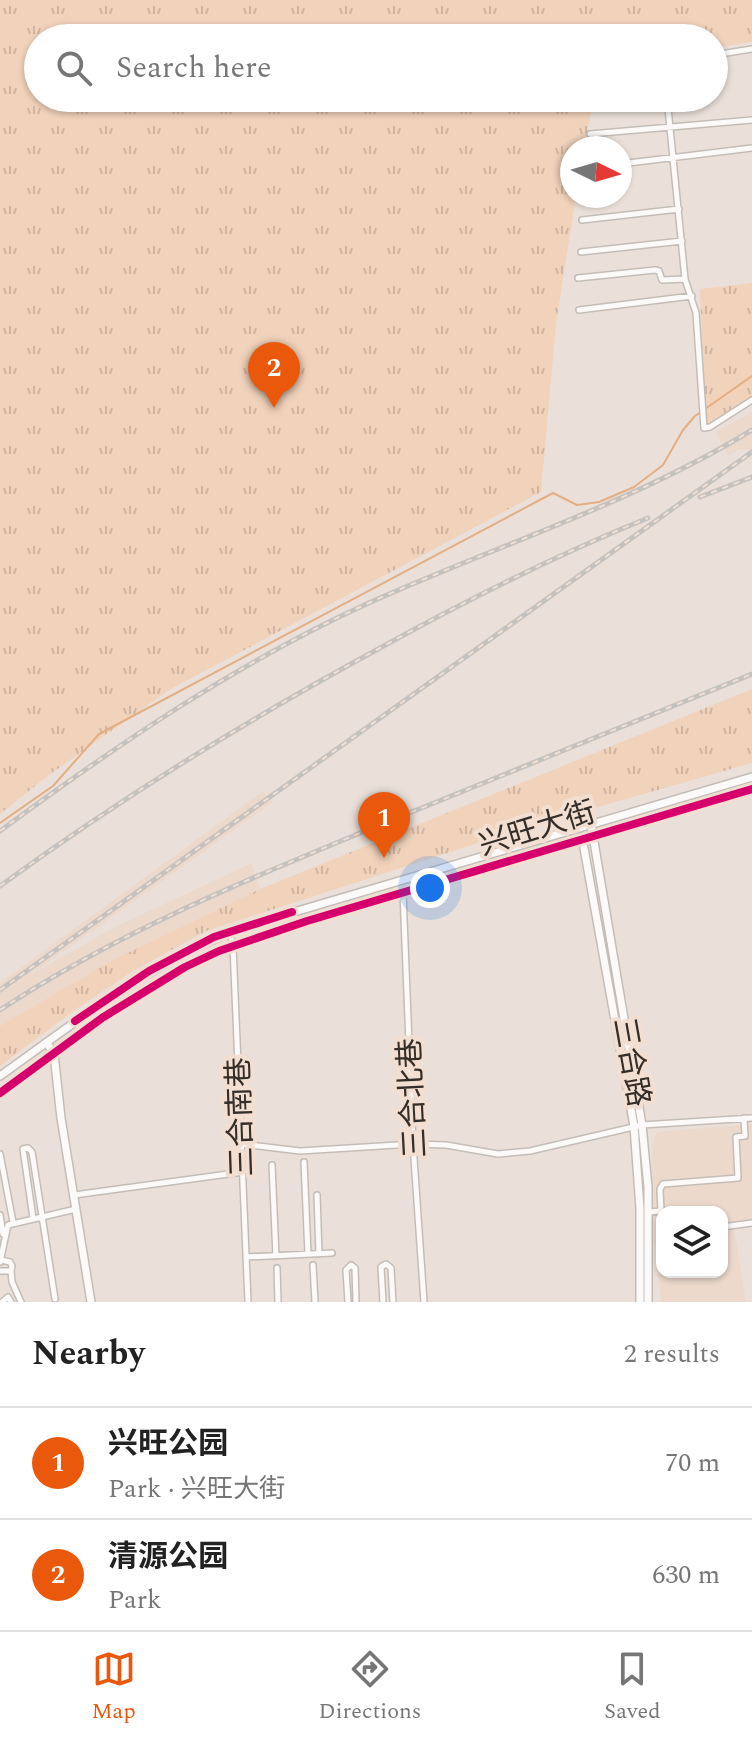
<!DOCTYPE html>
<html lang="en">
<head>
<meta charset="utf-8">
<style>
  :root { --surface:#fff; --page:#f2f2f2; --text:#222; --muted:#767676; --line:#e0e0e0; --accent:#ea580c }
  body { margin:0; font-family:Spectral,"Noto Sans SC",serif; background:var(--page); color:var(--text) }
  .controls { position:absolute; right:24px; bottom:24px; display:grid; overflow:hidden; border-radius:16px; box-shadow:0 2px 6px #0004 }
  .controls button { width:72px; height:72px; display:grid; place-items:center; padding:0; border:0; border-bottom:2px solid var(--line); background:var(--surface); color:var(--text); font:40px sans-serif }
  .compass { position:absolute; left:560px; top:136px; width:72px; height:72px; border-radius:50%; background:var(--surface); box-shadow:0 2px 6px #0004; rotate:95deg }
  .you { position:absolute; left:430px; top:888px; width:28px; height:28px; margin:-20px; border:6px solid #fff; border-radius:50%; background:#1a73e8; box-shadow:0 0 0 12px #1a73e833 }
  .badge { display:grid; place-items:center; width:52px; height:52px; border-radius:50%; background:var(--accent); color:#fff; font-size:26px; font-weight:700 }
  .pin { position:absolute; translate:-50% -66px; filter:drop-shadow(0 2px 4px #0008) }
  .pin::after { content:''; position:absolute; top:42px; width:28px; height:24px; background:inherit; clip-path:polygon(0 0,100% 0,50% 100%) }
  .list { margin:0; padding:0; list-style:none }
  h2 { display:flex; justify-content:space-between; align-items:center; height:104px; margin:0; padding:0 32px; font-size:34px }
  h2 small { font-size:26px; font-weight:400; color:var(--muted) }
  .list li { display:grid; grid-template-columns:52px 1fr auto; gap:24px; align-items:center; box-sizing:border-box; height:112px; padding:0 32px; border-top:2px solid var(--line) }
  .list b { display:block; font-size:30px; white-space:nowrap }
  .list p { margin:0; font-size:26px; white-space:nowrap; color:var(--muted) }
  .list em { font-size:26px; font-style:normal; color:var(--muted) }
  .icon { flex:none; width:44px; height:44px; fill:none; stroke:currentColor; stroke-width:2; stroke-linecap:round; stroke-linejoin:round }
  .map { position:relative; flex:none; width:752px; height:1302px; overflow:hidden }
  .search { position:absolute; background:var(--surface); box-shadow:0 2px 6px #0004; left:24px; right:24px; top:24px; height:88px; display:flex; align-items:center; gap:20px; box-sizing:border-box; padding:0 28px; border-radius:44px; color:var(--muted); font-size:30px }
  .sheet { height:328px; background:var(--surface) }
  nav { display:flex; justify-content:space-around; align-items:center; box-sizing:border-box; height:112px; border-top:2px solid var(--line); background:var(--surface); font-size:22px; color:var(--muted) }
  nav a { display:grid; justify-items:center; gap:4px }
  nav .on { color:var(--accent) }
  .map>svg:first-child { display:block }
  .built { fill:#ecd9cc }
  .park { fill:url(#park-tufts) }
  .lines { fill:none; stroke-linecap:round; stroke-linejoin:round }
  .stream { stroke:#e4ae83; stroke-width:2 }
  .street-casing { stroke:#c4bdb7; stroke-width:8 }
  .secondary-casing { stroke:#c4bdb7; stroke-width:10 }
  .street { stroke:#fcfaf9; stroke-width:5 }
  .secondary { stroke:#fcfaf9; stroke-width:7 }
  .rail-casing { stroke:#c4c1bf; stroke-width:5 }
  .rail { stroke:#f2dfd1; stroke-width:2; stroke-dasharray:6; stroke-linecap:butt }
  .cycleway-casing { stroke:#f2dfd1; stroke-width:13 }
  .cycleway { stroke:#d6006c; stroke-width:8 }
  .labels { text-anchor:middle; stroke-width:8; stroke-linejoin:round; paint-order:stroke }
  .street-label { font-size:30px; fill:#342d28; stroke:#f2dfd1 }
</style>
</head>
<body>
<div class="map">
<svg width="752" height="1302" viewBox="0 0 752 1302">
  <defs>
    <pattern id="park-tufts" width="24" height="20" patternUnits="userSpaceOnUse" patternTransform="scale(2)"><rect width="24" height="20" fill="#f1d2bb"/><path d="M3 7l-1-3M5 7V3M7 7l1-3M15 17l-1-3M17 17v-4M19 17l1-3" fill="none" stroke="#cfb5a1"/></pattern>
  </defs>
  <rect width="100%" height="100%" fill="#eae0d9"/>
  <path class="built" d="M752 412V451L740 449 728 456 716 432Z
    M262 792 273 802 33 973 119 925 252 863 260 889 107 963 0 1026V983Z
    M752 1124V1224L722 1228V1212H662V1243L653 1245 652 1145 657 1132Z
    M734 1227 746 1302H661L656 1246 662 1244V1272H722V1230Z"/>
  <path class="park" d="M0 0H752V42L714 48V38H38V98H594L584 148H572V196H576L556 324 541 492 169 690 49 775 0 814Z
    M752 283V396L705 427 700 289Z
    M752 689V763L525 828 206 931 133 971 72 1012 0 1066V1026L107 963 260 889Z"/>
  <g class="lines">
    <path class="stream" d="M0 823 53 786 99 734 553 493 577 505 599 502 634 487 663 465 683 430 695 416 752 376"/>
    <defs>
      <path id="street" d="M714 55 752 49
        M667 98 685 279 696 313 704 428 710 427 752 400
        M597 101 621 98
        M590 134 752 120
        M620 164 752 148
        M582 220 679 209
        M581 252 682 241
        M578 278 655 270 659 271 662 280 685 279
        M579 310 692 296
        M403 893 413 1144 424 1302
        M230 933 233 946 248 1302
        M241 1144 300 1151 413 1144 446 1145 498 1154 530 1151 642 1125 752 1118
        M0 1154 13 1222
        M304 1162 308 1254
        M272 1165 276 1256
        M74 1195 243 1172
        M317 1195 319 1254
        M661 1211 660 1189 663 1184 738 1178 736 1137 745 1136 744 1118
        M649 1212 661 1211 662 1219
        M0 1215 3 1234
        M33 1218 23 1149 28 1148 32 1152 55 1299
        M722 1227 752 1223
        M246 1257 332 1253
        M0 1262 8 1225 76 1209
        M313 1265 315 1302
        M277 1268 278 1302
        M0 1271H11L12 1266 10 1262 1 1260
        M11 1271 12 1282 21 1302
        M2 1302 8 1297 11 1302
        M348 1302 346 1270 351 1265 355 1268 356 1302
        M383 1302 381 1267 386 1264 391 1268 393 1302"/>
      <path id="secondary" d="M591 824 642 1125 648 1187V1302
        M582 837 634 1126 640 1209V1302
        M47 1043 54 1054 61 1118 91 1302
        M0 1076C80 1019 156 958 250 925L752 777
        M0 1093 102 1018 185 967 219 951 307 921 752 789"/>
    </defs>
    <use href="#street" class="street-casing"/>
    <use href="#secondary" class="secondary-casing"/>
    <use href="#street" class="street"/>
    <use href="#secondary" class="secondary"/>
    <defs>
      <path id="rail" d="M700 497 752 477
        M0 831C117 745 238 662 371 602 498 545 633 503 752 430
        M0 886C121 798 249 719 380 648 467 600 556 555 648 518
        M0 990 752 452
        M0 1010C121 930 253 877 387 822 509 773 630 723 752 674"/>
    </defs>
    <use href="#rail" class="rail-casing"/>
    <use href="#rail" class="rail"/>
    <defs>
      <path id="cycleway" d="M75 1021 149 971 214 937 292 912
        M0 1093 102 1018 185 967 219 951 307 921 752 789"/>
    </defs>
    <use href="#cycleway" class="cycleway-casing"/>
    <use href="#cycleway" class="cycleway"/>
  </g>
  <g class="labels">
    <g class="street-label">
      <text transform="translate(537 828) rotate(-17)" y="10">兴旺大街</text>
      <text transform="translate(632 1062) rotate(80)" y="10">三合路</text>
      <text transform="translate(412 1098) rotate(-93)" y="10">三合北巷</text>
      <text transform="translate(240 1117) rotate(-92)" y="10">三合南巷</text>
    </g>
  </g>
</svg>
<div class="controls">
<button><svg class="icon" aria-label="layers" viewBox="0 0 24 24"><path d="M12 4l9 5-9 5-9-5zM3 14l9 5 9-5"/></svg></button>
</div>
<svg class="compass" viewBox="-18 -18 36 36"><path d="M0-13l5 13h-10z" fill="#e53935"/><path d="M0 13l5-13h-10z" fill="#767676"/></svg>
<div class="you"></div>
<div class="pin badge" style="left:384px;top:858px">1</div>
<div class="pin badge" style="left:274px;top:408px">2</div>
<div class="search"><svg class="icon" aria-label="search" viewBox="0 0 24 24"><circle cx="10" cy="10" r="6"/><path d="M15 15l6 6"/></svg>Search here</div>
</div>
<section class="sheet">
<h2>Nearby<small>2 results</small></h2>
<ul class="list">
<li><span class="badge">1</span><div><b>兴旺公园</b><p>Park · 兴旺大街</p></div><em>70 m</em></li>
<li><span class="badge">2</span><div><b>清源公园</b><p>Park</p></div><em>630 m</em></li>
</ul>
</section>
<nav>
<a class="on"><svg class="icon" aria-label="map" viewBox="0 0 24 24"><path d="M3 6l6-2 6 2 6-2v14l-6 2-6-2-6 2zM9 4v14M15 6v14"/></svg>Map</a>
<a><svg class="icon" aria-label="directions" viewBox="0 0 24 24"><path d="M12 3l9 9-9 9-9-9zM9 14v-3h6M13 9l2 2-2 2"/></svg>Directions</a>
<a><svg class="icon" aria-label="saved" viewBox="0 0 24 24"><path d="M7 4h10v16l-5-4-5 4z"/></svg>Saved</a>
</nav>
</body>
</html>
